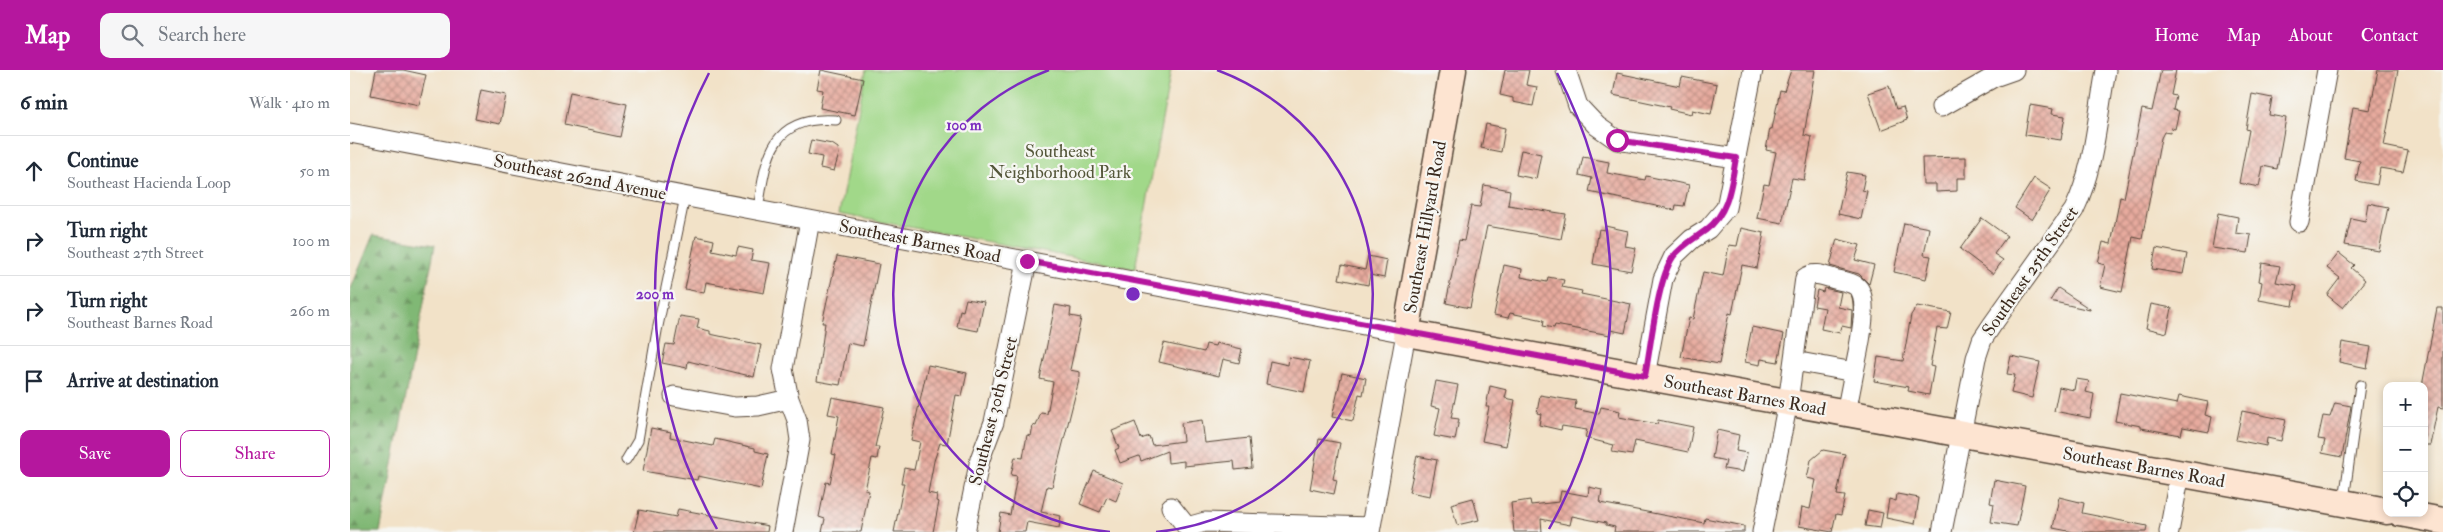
<!DOCTYPE html>
<html lang="en">
<head>
<meta charset="utf-8">
<style>
  :root { --surface:#fff; --page:#f6f6f7; --text:#1f2937; --muted:#747a83; --line:#e0e1e3; --accent:#b5179e }
  body { margin:0; font-family:"IM FELL Double Pica",serif; background:var(--page); color:var(--text) }
  .controls { position:absolute; right:15px; bottom:15px; display:grid; overflow:hidden; border-radius:10px; box-shadow:0 2px 8px #0003 }
  .controls button { width:45px; height:45px; display:grid; place-items:center; padding:0; border:0; border-bottom:1px solid var(--line); background:var(--surface); color:var(--text); font:25px sans-serif }
  .stop { position:absolute; width:15px; height:15px; margin:-11px; border:4px solid #b5179e; border-radius:50%; background:#fff }
  .stop.end { background:#b5179e; border-color:#fff; box-shadow:0 1px 5px #0008 }
  .list { margin:0; padding:0; list-style:none }
  h2 { display:flex; justify-content:space-between; align-items:center; height:65px; margin:0; padding:0 20px; font-size:21px }
  h2 small { font-size:16px; font-weight:400; color:var(--muted) }
  .list li { display:grid; grid-template-columns:32px 1fr auto; gap:15px; align-items:center; box-sizing:border-box; height:70px; padding:0 20px; border-top:1px solid var(--line) }
  .list b { display:block; font-size:19px; white-space:nowrap }
  .list p { margin:0; font-size:16px; white-space:nowrap; color:var(--muted) }
  .list em { font-size:16px; font-style:normal; color:var(--muted) }
  .actions { display:flex; gap:10px; padding:15px 20px }
  .actions a { flex:1; padding:11px 0; border:1px solid var(--accent); border-radius:10px; text-align:center; font-size:18px; color:var(--accent) }
  .actions .main { background:var(--accent); color:#fff }
  .icon { flex:none; width:28px; height:28px; fill:none; stroke:currentColor; stroke-width:2; stroke-linecap:round; stroke-linejoin:round }
  .map { position:relative; flex:none; width:2093px; height:462px; overflow:hidden }
  header { display:flex; align-items:center; gap:30px; box-sizing:border-box; height:70px; padding:0 25px; background:var(--accent); color:#fff }
  header strong { font-size:24px }
  nav { display:flex; gap:28px; margin-inline-start:auto; font-size:18px }
  .search { width:350px; height:45px; background:var(--page); display:flex; align-items:center; gap:12px; box-sizing:border-box; padding:0 18px; border-radius:10px; color:var(--muted); font-size:19px }
  main { display:flex }
  aside { flex:1; background:var(--surface) }
  .map>svg:first-child { display:block }
  .forest { fill:url(#forest-firs); stroke:#5e714a }
  .green { fill:#a1d889; stroke:#6e8154 }
  .building { fill:url(#building-cross-hatch) }
  .lines { fill:none; stroke-linecap:round; stroke-linejoin:round }
  .lane-casing { stroke:#564638; stroke-width:11 }
  .street-casing { stroke:#564638; stroke-width:21 }
  .secondary-casing { stroke:#564638; stroke-width:29 }
  .lane { stroke:#fff; stroke-width:9 }
  .street { stroke:#fff; stroke-width:19 }
  .secondary { stroke:#fde4d1; stroke-width:26 }
  .route { stroke:#b5179e; stroke-width:6 }
  .ring { fill:none; stroke:#7b2cbf; stroke-width:2.5 }
  .labels { text-anchor:middle; stroke-width:4.5; stroke-linejoin:round; paint-order:stroke }
  .park-label { font-size:18px; fill:#545639; stroke:#f6f6f2 }
  .street-label { font-size:18px; fill:#3b2a1e; stroke:#f6f6f2 }
  .centre { fill:#7b2cbf; stroke:#f6f6f2; stroke-width:2.5 }
  .ring-label { font-size:15px; text-anchor:middle; font-weight:bold; fill:#7b2cbf; stroke:#f6f6f2; stroke-width:4.5; stroke-linejoin:round; paint-order:stroke }
</style>
</head>
<body>
<header>
<strong>Map</strong>
<div class="search"><svg class="icon" aria-label="search" viewBox="0 0 24 24"><circle cx="10" cy="10" r="6"/><path d="M15 15l6 6"/></svg>Search here</div>
<nav><a>Home</a><a>Map</a><a>About</a><a>Contact</a></nav>
</header>
<main>
<aside>
<h2>6 min<small>Walk · 410 m</small></h2>
<ul class="list">
<li><svg class="icon" aria-label="ahead" viewBox="0 0 24 24"><path d="M12 20V5M6 11l6-6 6 6"/></svg><div><b>Continue</b><p>Southeast Hacienda Loop</p></div><em>50 m</em></li>
<li><svg class="icon" aria-label="right" viewBox="0 0 24 24"><path d="M7 20v-9h11M14 6l5 5-5 5"/></svg><div><b>Turn right</b><p>Southeast 27th Street</p></div><em>100 m</em></li>
<li><svg class="icon" aria-label="right" viewBox="0 0 24 24"><path d="M7 20v-9h11M14 6l5 5-5 5"/></svg><div><b>Turn right</b><p>Southeast Barnes Road</p></div><em>260 m</em></li>
<li><svg class="icon" aria-label="arrive" viewBox="0 0 24 24"><path d="M6 21V4h12l-3 4 3 4H6"/></svg><div><b>Arrive at destination</b></div></li>
</ul>
<div class="actions"><a class="main">Save</a><a>Share</a></div>
</aside>
<div class="map">
<svg width="2093" height="462" viewBox="0 0 2093 462">
  <defs>
    <pattern id="forest-firs" width="22" height="20" patternUnits="userSpaceOnUse" patternTransform="scale(1.25)"><rect width="22" height="20" fill="#80b875"/><path d="M5 1l3.5 6h-7zM16 11l3.5 6h-7z" fill="#6a965f"/></pattern>
    <pattern id="building-cross-hatch" width="8" height="8" patternUnits="userSpaceOnUse" patternTransform="scale(1.25)"><rect width="8" height="8" fill="#e7aa9e"/><path d="M0 0l8 8M0 8l8-8" fill="none" stroke="#bc8b80"/></pattern>
  </defs>
  <rect width="100%" height="100%" fill="#f6f6f2"/>
  <filter id="ink" filterUnits="userSpaceOnUse"><feTurbulence type="fractalNoise" baseFrequency=".02" numOctaves="2"/><feDisplacementMap in="SourceGraphic" scale="10" xChannelSelector="R" yChannelSelector="G"/><feConvolveMatrix kernelMatrix="1 2 1 2 8 2 1 2 1" color-interpolation-filters="sRGB"/></filter>
  <filter id="wash" filterUnits="userSpaceOnUse"><feTurbulence type="fractalNoise" baseFrequency=".0096" numOctaves="4" result="noise"/><feDisplacementMap in="SourceGraphic" scale="20" xChannelSelector="R" yChannelSelector="G"/><feGaussianBlur stdDeviation="1.12" result="paint"/><feColorMatrix in="noise" values="0 0 0 0 0 0 0 0 0 0 0 0 0 0 0 0 0 1.4 0 .05"/><feComposite in="paint" operator="in"/></filter>
  <g filter="url(#wash)">
    <rect width="100%" height="100%" fill="#f2e2c8"/>
    <path class="forest" d="M23 165 85 175 30 462H0V221Z"/>
    <path class="green" d="M516 0H821L785 199 489 144Z"/>
    <g id="blocks">
      <path class="building" d="M26 0H53L76 5 69 35 21 25Z
        M471 0 513 9 505 45 470 38 473 20 467 19Z
        M1155 0H1179L1176 15 1187 17 1183 36 1163 32V28L1150 25Z
        M1441 0H1465L1454 65 1462 67 1454 110 1442 108 1432 153 1407 148 1414 114 1419 115 1426 82 1416 80 1420 58 1422 59 1430 20 1434 21Z
        M1811 0H1826L1821 25 1826 26 1823 40 1829 41 1825 59 1821 58 1820 63 1814 62 1811 68 1792 169 1783 167 1772 222 1750 217 1755 195 1748 193 1753 172 1761 174 1770 127 1774 128 1792 39 1802 41Z
        M2028 0H2048L2034 76 2058 81 2053 102 2030 98 2027 115 2006 111 2010 91 1994 88 2003 37 2020 40Z
        M1267 3 1330 16 1332 7 1367 14 1361 44 1342 40 1341 44 1319 39 1320 37 1263 25Z
        M1539 16 1546 39 1553 37 1557 50 1531 60 1518 23Z
        M131 20 156 25 150 54 125 49Z
        M220 22 277 34 270 67 214 55Z
        M1902 24 1922 28 1919 45 1936 48 1927 99 1913 96 1909 117 1889 113 1899 60 1896 59Z
        M1680 35 1703 39 1702 44 1715 46 1711 70 1675 65Z
        M1136 54 1155 58 1151 82 1131 78Z
        M461 70 482 74 488 78 489 84 484 101 470 98 472 87 458 84Z
        M1171 80 1191 84 1186 109 1166 105Z
        M1233 87 1259 92 1257 103 1295 110 1296 106 1339 115 1334 136 1326 135 1325 140 1239 122 1242 108 1229 105Z
        M1616 87V108H1607V121L1586 122V114H1573L1572 88Z
        M1497 102 1515 105 1512 120 1517 121 1511 149 1488 144Z
        M1684 108 1701 119 1682 150 1665 138Z
        M1134 115 1160 120 1158 135 1216 144 1211 169 1137 156 1120 238 1096 233 1109 170 1114 171 1121 136 1130 137Z
        M2018 133 2038 137 2029 181 1995 175 2001 148 2015 151Z
        M1868 143 1888 147 1886 163 1901 165 1898 183 1862 178Z
        M1632 148 1657 166 1644 184 1653 190 1643 204 1610 179Z
        M1554 153 1579 158 1574 185 1581 186 1576 209 1544 202Z
        M1255 156 1278 161 1275 176 1286 178 1281 201 1243 194 1249 159 1255 160Z
        M1391 158 1414 163 1407 198 1392 195 1382 244 1379 243 1369 294 1331 287 1339 248 1343 249 1353 202 1373 206 1379 175 1387 176Z
        M346 166 364 170 362 180 386 185 388 177 403 180 401 190 420 193 414 223 356 212 354 223 335 219Z
        M1487 169 1510 175 1505 190 1524 195 1519 214 1509 204 1480 196Z
        M1806 178 1837 184 1833 204 1802 199Z
        M1989 183 2004 195 2001 198 2015 210 1993 238 1977 225 1990 208 1977 198Z
        M487 186 529 194 513 276 498 273 490 315 467 311 475 253H472Z
        M1018 186 1037 190 1034 208 1020 205 1018 215 989 209 992 195 1015 200Z
        M1912 193 1930 196 1926 212 1947 216 1943 236 1909 230 1912 212 1909 211Z
        M1154 195 1172 199 1171 207 1197 212 1198 207 1214 210 1212 217 1232 221 1231 224 1281 234 1275 263 1261 260 1260 265 1205 255 1204 258 1193 256 1194 250 1160 243 1158 248 1144 245Z
        M1474 218 1491 222 1488 237 1502 240 1501 258 1492 256 1490 263 1471 259 1475 238 1464 236 1467 220 1473 222Z
        M1708 218 1740 239V240L1700 231Z
        M616 229 634 232 628 261 607 257 610 240 613 241Z
        M1801 234 1822 238 1817 263 1796 258Z
        M705 235 721 238 720 246 731 248 720 300 730 302V306L702 417 697 416 691 442 711 446 709 458 677 452 675 462H648L651 443 660 445 667 406 661 405 665 387 673 388 677 365 681 366 683 355 686 356 691 343 697 344 703 312 690 309Z
        M1567 236 1601 242 1597 259 1587 258 1580 296 1584 297 1579 325 1558 321 1559 317 1524 311 1528 287 1553 291 1561 245Z
        M2087 238H2093V338L2088 337 2080 375H2074V316H2072Z
        M330 246 349 249 347 258 360 261V264L411 275 404 307 338 291 337 298 312 293 316 274 324 275Z
        M1402 257 1434 264 1428 292 1411 289 1410 295 1395 292Z
        M1992 272 2021 277 2017 298 1989 292Z
        M814 273 854 282 856 274 865 276 866 273 892 279 889 293 873 289 869 306 809 292Z
        M1661 286 1690 292 1682 328 1661 323 1665 305 1657 304Z
        M939 287 960 291 954 322 916 314 920 291 938 295Z
        M578 295 617 303 612 326 606 325 597 374 590 373 584 391 578 423 587 425 586 431 589 432 583 462H544L554 413H551L554 398 564 400 570 372 561 370Z
        M992 303 1016 308 1013 325 1009 324 1003 351 982 347Z
        M1726 309 1739 311 1736 322 1744 324 1740 348 1704 341 1709 317 1724 320Z
        M1086 311 1108 315 1101 348 1109 349 1105 370 1084 366 1090 338 1081 336Z
        M1140 316 1157 320 1155 328 1165 330 1156 376 1132 371 1139 337H1136Z
        M1770 323 1827 334 1829 326 1858 332 1855 345 1862 347 1859 362 1833 357 1831 365 1791 358V356L1765 351Z
        M1190 325 1226 331 1225 339 1249 344 1251 337 1270 341 1269 347 1307 354 1308 350 1343 357 1338 382 1285 371 1282 385 1262 382 1264 375 1235 368 1237 360 1212 356 1211 360 1189 355 1191 344 1187 343Z
        M482 327 534 337 525 377H529L527 389 522 388 515 420 519 421 511 462H472L475 449 469 447 476 412 480 413 486 385 482 384 489 346 478 344Z
        M1985 333 2001 336 1992 387 1972 383 1975 370 1968 369 1973 346 1980 347Z
        M1892 341 1936 350 1931 371 1917 368 1916 376 1886 370Z
        M852 350 855 373 899 368 902 398 885 400 884 391 834 396V391L818 393 817 381 791 391 789 386 770 393 765 380 769 378 762 361 785 352 791 369 799 366 802 375 833 371 831 353Z
        M301 358 321 362 320 367 363 376 365 369 405 378V381L418 384 411 419 348 406 347 410 293 401Z
        M1367 360 1389 365 1386 381 1397 383 1393 402 1374 399 1376 391 1362 388Z
        M969 369 990 373 983 409 987 410 984 424 960 419Z
        M1473 380 1495 384 1487 425 1495 426 1491 445 1486 444 1482 462 1449 456 1452 437 1460 439 1466 410 1457 408 1461 390Z
        M1067 386 1087 390 1080 426 1059 422Z
        M744 401 773 413 766 431 757 427 750 442 730 434Z
        M1644 410 1675 416 1667 456 1641 452 1644 434 1640 433Z
        M1239 417 1252 420 1250 433 1354 453 1355 448 1394 456V462H1264L1265 457 1256 455V453L1222 446 1220 455 1191 449 1192 462H1164L1161 433 1180 430 1181 435 1209 432 1211 421 1238 426Z
        M1547 424 1569 428 1565 454 1536 448 1539 429 1546 431Z
        M1709 427 1734 433 1732 443 1797 456 1796 462H1723L1703 458Z
        M1123 428 1129 450 1107 455 1101 434Z
        M328 439 418 456 417 462H284L289 440 326 447Z
        M1518 440 1533 443 1530 458 1515 456Z"/>
    </g>
  </g>
  <g filter="url(#ink)">
    <use href="#blocks" fill-opacity="0" stroke="#564638" stroke-width="1"/>
    <g class="lines">
      <defs>
        <path id="lane" d="M408 140C416 88 420 45 486 50
          M276 390 288 370 307 261 335 127
          M1994 430 2010 315"/>
        <path id="street" d="M1216 0 1228 36 1247 56 1267 70 1386 88
          M1591 37 1644 7 1664 0
          M0 63 1056 263 1020 462
          M1949 152 1977 0
          M1295 306 1313 209 1324 186 1342 169 1358 159 1376 138 1403 0
          M324 326 385 337 408 336 439 329
          M1496 343 1504 302
          M821 437 837 457
          M837 457 855 452 1021 457
          M433 462 450 370 447 350 439 329 433 299 460 150
          M615 462 630 389 644 352 677 191
          M1412 462 1438 332 1455 208C1464 201 1474 206 1484 209 1491 211 1501 212 1506 216 1522 226 1507 286 1504 302L1444 291
          M1592 462 1626 288 1632 270 1642 255 1724 140C1745 97 1747 47 1756 0
          M1819 462 1830 403"/>
        <path id="secondary" d="M1103 0 1056 263 2037 441
          M2050 443 2093 451"/>
      </defs>
      <use href="#lane" class="lane-casing"/>
      <use href="#street" class="street-casing"/>
      <use href="#secondary" class="secondary-casing"/>
      <use href="#lane" class="lane"/>
      <use href="#street" class="street"/>
      <use href="#secondary" class="secondary"/>
    </g>
  </g>
  <g class="lines" filter="url(#ink)">
    <path class="route" d="M677 191 1295 306C1301 276 1307 211 1323 187 1331 176 1345 168 1356 160 1379 143 1381 115 1386 88L1267 70"/>
  </g>
  <g class="ring">
    <path d="M760 462A239 239 0 0 1 699 0M867 0A239 239 0 0 1 806 462"/>
    <path d="M367 459A478 478 0 0 1 359 3M1207 3A478 478 0 0 1 1199 459"/>
  </g>
  <g class="labels">
    <g class="park-label">
      <text x="710" y="87">Southeast<tspan x="710" dy="21">Neighborhood Park</tspan></text>
    </g>
    <g class="street-label">
      <text transform="translate(230 107) rotate(11)" y="6">Southeast 262nd Avenue</text>
      <text transform="translate(1075 157) rotate(-80)" y="6">Southeast Hillyard Road</text>
      <text transform="translate(570 171) rotate(11)" y="6">Southeast Barnes Road</text>
      <text transform="translate(1680 201) rotate(-55)" y="6">Southeast 25th Street</text>
      <text transform="translate(1395 325) rotate(10)" y="6">Southeast Barnes Road</text>
      <text transform="translate(643 341) rotate(-76)" y="6">Southeast 30th Street</text>
      <text transform="translate(1794 397) rotate(10)" y="6">Southeast Barnes Road</text>
    </g>
  </g>
  <circle cx="783" cy="224" r="8" class="centre"/>
  <g class="ring-label">
    <text x="614" y="60">100 m</text>
    <text x="305" y="229">200 m</text>
  </g>
</svg>
<div class="controls">
<button>+</button>
<button>−</button>
<button><svg class="icon" aria-label="locate" viewBox="0 0 24 24"><circle cx="12" cy="12" r="6"/><path d="M12 2v4M12 18v4M2 12h4M18 12h4"/></svg></button>
</div>
<div class="stop" style="left:1267px;top:70px"></div>
<div class="stop end" style="left:677px;top:191px"></div>
</div>
</main>
</body>
</html>
